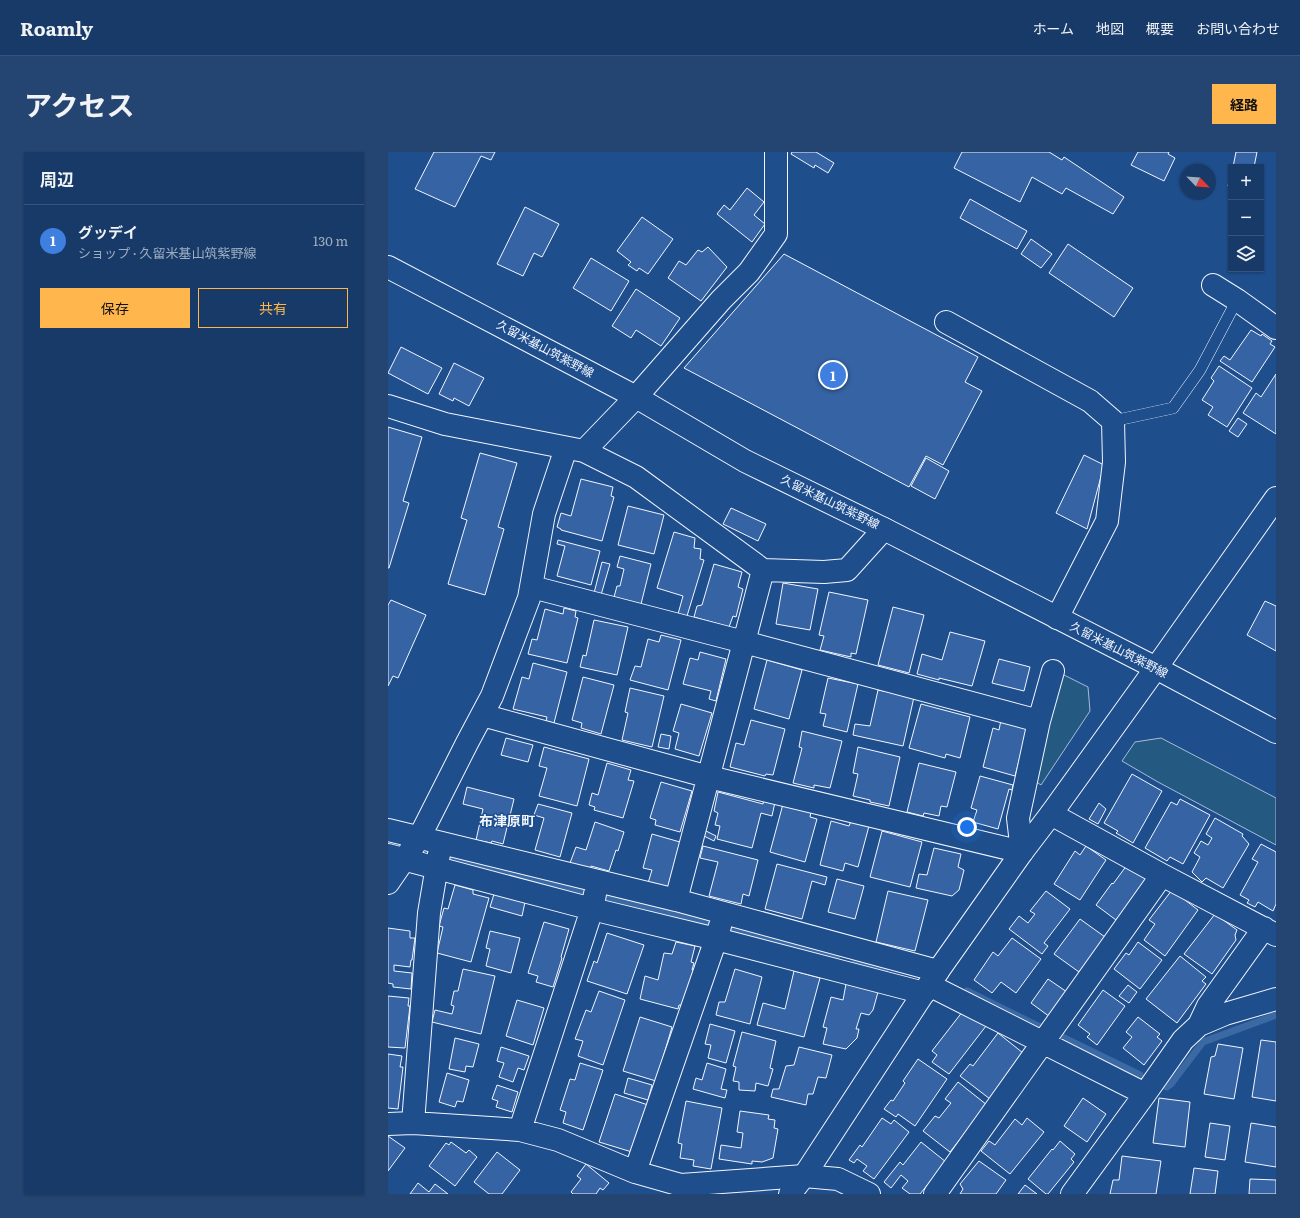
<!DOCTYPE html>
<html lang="ja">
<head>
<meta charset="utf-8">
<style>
  :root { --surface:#173a69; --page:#244571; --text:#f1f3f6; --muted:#9eadc0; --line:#36547d; --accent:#ffb74d }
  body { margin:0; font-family:Literata,"Noto Sans JP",serif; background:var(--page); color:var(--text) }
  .controls { position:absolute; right:12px; top:12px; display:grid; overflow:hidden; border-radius:0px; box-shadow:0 1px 3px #0004 }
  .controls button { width:36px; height:36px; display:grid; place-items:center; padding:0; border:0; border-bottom:1px solid var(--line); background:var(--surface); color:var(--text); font:20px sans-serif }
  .compass { position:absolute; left:792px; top:12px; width:36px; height:36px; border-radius:50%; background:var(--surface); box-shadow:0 1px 3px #0004; rotate:115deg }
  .you { position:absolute; left:579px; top:675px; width:14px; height:14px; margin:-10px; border:3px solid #fff; border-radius:50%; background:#1a73e8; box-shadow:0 0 0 6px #1a73e833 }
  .badge { display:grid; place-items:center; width:26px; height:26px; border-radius:50%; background:var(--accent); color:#fff; font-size:13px; font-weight:700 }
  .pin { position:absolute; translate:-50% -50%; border:2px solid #fff; box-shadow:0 1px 4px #0006 }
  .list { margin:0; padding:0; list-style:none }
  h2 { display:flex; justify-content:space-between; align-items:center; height:52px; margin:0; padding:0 16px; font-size:17px }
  h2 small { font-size:13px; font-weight:400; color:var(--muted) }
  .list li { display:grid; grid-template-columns:26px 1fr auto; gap:12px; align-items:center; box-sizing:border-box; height:72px; padding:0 16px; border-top:1px solid var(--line) }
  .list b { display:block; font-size:15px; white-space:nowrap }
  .list p { margin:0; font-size:13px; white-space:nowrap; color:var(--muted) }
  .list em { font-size:13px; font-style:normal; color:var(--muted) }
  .actions { display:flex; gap:8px; padding:12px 16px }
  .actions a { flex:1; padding:9px 0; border:1px solid var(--accent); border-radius:0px; text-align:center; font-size:14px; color:var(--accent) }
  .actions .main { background:var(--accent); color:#111 }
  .icon { flex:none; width:22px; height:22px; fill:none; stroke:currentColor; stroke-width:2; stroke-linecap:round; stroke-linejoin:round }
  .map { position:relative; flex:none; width:888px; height:1042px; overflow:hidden; border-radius:0px }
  header { display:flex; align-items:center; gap:24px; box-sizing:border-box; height:56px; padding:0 20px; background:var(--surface); border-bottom:1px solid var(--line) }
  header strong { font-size:19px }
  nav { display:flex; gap:22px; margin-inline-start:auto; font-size:14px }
  .intro { display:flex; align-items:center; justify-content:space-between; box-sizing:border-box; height:96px; padding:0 24px }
  h1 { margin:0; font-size:28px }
  .button { padding:10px 18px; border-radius:0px; background:var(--accent); color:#111; font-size:14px; font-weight:700 }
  main { display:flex; gap:24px; padding:0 24px }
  aside { flex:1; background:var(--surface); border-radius:0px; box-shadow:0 1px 3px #0004 }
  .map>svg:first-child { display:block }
  .green { fill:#245a82; stroke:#a8bbd7 }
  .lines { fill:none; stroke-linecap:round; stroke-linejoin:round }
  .stream { stroke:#3b69a3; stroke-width:7 }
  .building { fill:#3563a3; stroke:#f2f6ff }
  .service-casing { stroke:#f2f6ff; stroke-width:12 }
  .minor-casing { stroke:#f2f6ff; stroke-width:24 }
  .tertiary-casing { stroke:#f2f6ff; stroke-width:24 }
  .primary-casing { stroke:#f2f6ff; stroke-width:24 }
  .service { stroke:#1f4e8c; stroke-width:11 }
  .minor { stroke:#1f4e8c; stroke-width:22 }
  .tertiary { stroke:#1f4e8c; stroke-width:22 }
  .primary { stroke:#1f4e8c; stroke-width:22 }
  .labels { text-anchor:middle; stroke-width:3; stroke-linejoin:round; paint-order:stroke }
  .street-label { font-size:12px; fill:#f2f6ff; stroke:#1f4e8c }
  .quarter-label { font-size:14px; font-weight:bold; fill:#f2f6ff; stroke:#1f4e8c }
</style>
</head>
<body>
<header>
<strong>Roamly</strong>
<nav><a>ホーム</a><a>地図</a><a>概要</a><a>お問い合わせ</a></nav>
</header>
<div class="intro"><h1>アクセス</h1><a class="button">経路</a></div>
<main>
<aside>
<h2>周辺<small></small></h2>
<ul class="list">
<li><span class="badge" style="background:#3f7fe0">1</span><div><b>グッデイ</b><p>ショップ · 久留米基山筑紫野線</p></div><em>130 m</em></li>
</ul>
<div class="actions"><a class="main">保存</a><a>共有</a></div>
</aside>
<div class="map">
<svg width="888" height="1042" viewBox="0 0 888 1042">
  <rect width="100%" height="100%" fill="#1f4e8c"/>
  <path class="green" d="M674 522 700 535 702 559 653 633 647 629Z
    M773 586 888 646V693L770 630 734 609 747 590Z"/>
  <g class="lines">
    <path class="stream" d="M64 707 199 741
      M218 746 322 772
      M341 777 449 804
      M467 809 498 816
      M579 839 654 876
      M672 884 752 923
      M775 933 779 935 783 932 815 890 888 863"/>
  </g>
  <path class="building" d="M46 0H107L103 8 93 4 67 55 27 37Z
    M404 0H428L446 11 440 21 427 13 426 16 403 2Z
    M574 0H661L674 8 676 5 736 45 725 62 678 36 674 42 644 25 632 50 566 16Z
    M750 0H781L780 2 787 6 776 29 743 13Z
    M848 0H869L866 15H845Z
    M843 22V34H840Z
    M359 36 376 50 366 63 377 72 364 90 329 62 336 53 342 58Z
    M582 47 639 79 629 97 572 66Z
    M137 55 171 72 154 105 146 101 135 124 109 112Z
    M254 65 285 87 260 122 251 116 249 119 240 113 243 110 229 99Z
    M643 87 664 102 653 116 633 102Z
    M680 92 745 136 726 165 661 121Z
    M320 95 339 115 313 149 280 126 291 109 298 113 310 98 314 100Z
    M396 102 590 205 577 230 594 239 555 313 538 304 521 335 296 216Z
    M203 106 241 129 223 159 185 136Z
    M248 137 292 166 273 194 248 178 243 186 224 174Z
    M863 178 873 184 874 182 884 189 882 192 887 195 864 230 832 209 836 204 842 208Z
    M13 195 54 216 40 242 0 221Z
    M66 211 96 226 81 254 66 246 65 249 51 242Z
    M831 214 864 236 839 275 820 263 825 255 814 248 826 229 823 226Z
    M888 222V282L855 261 868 241 873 245Z
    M850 266 859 272 850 285 841 279Z
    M0 275 34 285 15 349 21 351 1 416H0Z
    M92 301 129 311 110 375 116 377 97 443 60 432 79 368 73 366Z
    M696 303 716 313 699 377 668 361Z
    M538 306 561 319 547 347 523 334Z
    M193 327 225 335 223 344 226 345 214 389 173 378V377L169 375 173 361 183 364Z
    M240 354 276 363 266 402 230 393Z
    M343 356 378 372 370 389 335 372Z
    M286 380 307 386 306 396 313 397 312 407 316 408 299 464 290 462 295 444 269 436Z
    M170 388 212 399 203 433 169 424 177 394 169 392Z
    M232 404 263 412 253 452 226 445 229 434H232L236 417 229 415Z
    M214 410 222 412 213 443 206 441Z
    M326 412 354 420 350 435 355 437 348 465 345 464 341 475 306 465 309 454 314 453Z
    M395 431 430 437 422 478 388 472Z
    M441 440 480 448 468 502 463 501V505L432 498 436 484 431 483Z
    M3 448 38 463 10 526 5 524 0 534V453Z
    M877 449 888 454V499L859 483Z
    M505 455 536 463 521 521 490 513Z
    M176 456 188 459 187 465 190 466 179 511 140 502 144 487 149 488 157 457 175 462Z
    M206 468 240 475 229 523 192 515 195 503 198 504Z
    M562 480 597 489 584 534 551 526V528L529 522 534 502 554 508Z
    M273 483 293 488 280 538 242 528 247 514 253 515 260 487 271 490Z
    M312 500 338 507 328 549 321 547 323 539 295 532 302 506 310 508Z
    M611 507 642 515 636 539 604 531Z
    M379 508 414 518 401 567 366 557Z
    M145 511 179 520 166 571 158 569 159 565 125 557 134 525 141 527Z
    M195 525 226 533 213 582 193 576 194 571 184 568Z
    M440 526 470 532 459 580 435 574 438 562 432 561Z
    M242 536 276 544 264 595 234 588 240 561 237 560Z
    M490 538 526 545 515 594 465 583 467 572 482 574Z
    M293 552 324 561 311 604 287 597 291 581 285 579Z
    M533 552 582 565 572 606 558 602 557 606 521 596Z
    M363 568 397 577 385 623 378 622 377 624 342 615 348 591 356 593Z
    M613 568 640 575 627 624 595 615 605 576 611 578Z
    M414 579 454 589 442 636 426 633V636L405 631 414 596 411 595Z
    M273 582 283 584 281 597 270 595Z
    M118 586 145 593 140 610 113 603Z
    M156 595 201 607 189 654 151 644 159 616 151 614Z
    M470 595 512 605 501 654 482 650V648L465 644 470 622 465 621Z
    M219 611 243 618 240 628 246 629 235 666 206 658 207 655 201 653 204 641 210 643Z
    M531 611 568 620 559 655 553 654 551 664 536 661 535 664 519 660Z
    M744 622 774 639 745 691 728 681 730 679 716 671Z
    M592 624 625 633 624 638 621 637 610 677 585 670 589 658 583 656Z
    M273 630 304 639 292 680 267 673 268 668 262 666Z
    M79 635 126 647 115 692 104 689 103 691 88 688 95 657 75 652Z
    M330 640 375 652 376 647 387 650 384 664 373 661 364 696 329 687 332 674 327 673 330 661 326 659Z
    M792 647 822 663 795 712 782 705 779 709 757 696 783 650 789 653Z
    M711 651 718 657 710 672 701 667Z
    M150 652 184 661 172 705 147 698 156 666 146 663Z
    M395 652 423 660 422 665 429 667 417 710 382 700Z
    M827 666 855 682 854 684 861 692 835 736 818 726 814 730 804 720 812 705 806 701 813 689 820 693 824 686 818 682Z
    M443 669 461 674 463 669 481 674 470 715 457 711 455 719 432 713Z
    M207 670 236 680 230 699 228 698 221 719 203 714 202 717 182 711 188 695 198 698Z
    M318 679 328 684 326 689 316 684Z
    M494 679 534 690 522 735 482 725Z
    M264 682 292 690 280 736 260 731 264 718 255 716Z
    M873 692 888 700V752L885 759 870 750 867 755 859 751 861 748 852 743 870 710 864 707Z
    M315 694 370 708 361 744 355 742 353 752 321 744 330 710 312 706Z
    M698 694 718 708 692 748 666 732 687 699 692 703Z
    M546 696 573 702 570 715 576 718 571 738 564 744 528 736 531 722 539 723Z
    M389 712 439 725 437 733 424 729 414 767 377 757Z
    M739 713 758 727 728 768 708 753 724 731 725 732Z
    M449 727 476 734 467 767 440 760Z
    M67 733 85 738V742L101 746 83 810 49 801 55 775 51 774 56 756 60 757Z
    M784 738 810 758 777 804 756 788 767 772 761 768Z
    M500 739 540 748 527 799 488 790Z
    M658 739 682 757 656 791 660 794 654 802 621 777 631 764 640 771 647 762 642 759Z
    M106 742 137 750 134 764 102 755Z
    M827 762 849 778 847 783 848 788 824 822 796 802Z
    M692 767 717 785 691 820 666 802Z
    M156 770 181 777 173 805 174 806 165 835 148 830 150 824 140 821Z
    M0 776 22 779V786H27L24 808H23L22 815 6 813V819L24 821 23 837 5 835V832L0 831Z
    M102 779 132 786 123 821 98 814 102 797 98 796Z
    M219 781 256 793 239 842 199 829 206 809 209 811Z
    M624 786 653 807 628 841 613 830 604 841 586 828 605 800 610 804Z
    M288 790 307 794 303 810 306 811 304 818H306L294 853H291L290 857 252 847 257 824 270 828 276 801 284 802Z
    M750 790 774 808 752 837 726 817 738 801 741 803Z
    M792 804 818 825 814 829 818 832 789 871 758 847Z
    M75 817 107 824 93 882 44 870 47 858 64 862 66 854 63 853 66 839H70Z
    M347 817 374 825 362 872 328 863 331 850H337Z
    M406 819 432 826 416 885 369 873 375 851 397 857Z
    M660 827 679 840 662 865 643 851Z
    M458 832 490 840 485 858 481 863 473 861 468 877H471L469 886 458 897 435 892 439 876 435 875 443 845 455 848Z
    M740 833 749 840 741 851 731 844Z
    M715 838 737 854 709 893 699 885 702 882 690 873Z
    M211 839 237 848 215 913 190 904 195 889 187 887 198 858 203 860Z
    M0 844 21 846 20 854H22L17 896 0 895Z
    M129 848 156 856 145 893 118 884Z
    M575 859 584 864 598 874 561 922 544 910 549 903 544 899Z
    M252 865 284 875 268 929 235 919Z
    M750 865 772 882 769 885 774 889 756 913 735 896 744 885 738 880Z
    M322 872 347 879 338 911 320 906 323 893 317 892Z
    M354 880 388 889 382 916 385 917 380 934 368 931 367 939 351 938V930L345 929 348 915 345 914Z
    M610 881 635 901 602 947 572 924 582 912 585 914Z
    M67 886 91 892 85 915 78 914 77 920 61 917Z
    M873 888 888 890V949L864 945Z
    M830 892 855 896 846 947 816 942 823 905 827 904Z
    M113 895 141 904 136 918 130 916 125 930 111 925 116 911 109 909Z
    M411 895 444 903 438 926 430 925 425 942H420L418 953 383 945 385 937H391L398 914 406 913Z
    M0 902 14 904 12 915H15L10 957 0 956Z
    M530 907 559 927 527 974 510 962 508 965 496 957 503 948 505 949 517 931 515 929Z
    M192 911 215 918 195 978 175 971 178 960 172 958 182 927 187 928Z
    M319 911 338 917 333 937 339 938 337 946 305 937 308 926 314 928Z
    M59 921 81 928 75 950 69 949 67 955 51 950Z
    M240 926 264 933 260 948 236 941Z
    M570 930 599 953 562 1000 535 979 547 964 551 966 563 951 557 947Z
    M109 933 130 940 124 960 108 955 110 949 104 947Z
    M227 942 260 953 244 1000 211 990Z
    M695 946 718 962 699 990 676 974Z
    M771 946 802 950 797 995 765 991Z
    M298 949 334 956 323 1017 305 1014 306 1008 292 1006 294 992 290 991Z
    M352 959 381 963 380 967 387 968 386 976 390 977 385 1006 374 1010 364 1009V1012L331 1007 333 993 353 996 355 981 349 980Z
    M494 966 503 972 506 968 521 980 486 1027 475 1019 479 1014 469 1007 466 1011 461 1008 472 993 474 995Z
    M639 966 656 980 622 1022 593 999 601 989 607 993 627 967 634 973Z
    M822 971 842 974 837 1008 817 1005Z
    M863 971 888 975V1015L857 1010Z
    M0 984 17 996 0 1019Z
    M672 989 687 1002 683 1007 686 1010 660 1042H658L640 1027 664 997 665 998Z
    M63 990 78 1001 81 998 89 1005 67 1034 41 1014 58 991 61 993Z
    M533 990 558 1010 532 1042H522L514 1036 520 1029 513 1023 503 1036 496 1030 512 1010 515 1013Z
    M109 1000 132 1018 114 1042H101L86 1030Z
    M734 1004 773 1009 768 1042H722L725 1028H731Z
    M591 1009 618 1028 608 1042H572L575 1037 572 1032Z
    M198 1012 221 1031 215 1038 212 1036 208 1042H185L183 1040 193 1027 189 1024Z
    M806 1016 830 1019 827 1042H802Z
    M862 1027 888 1028V1042H861Z
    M30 1031 41 1040 47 1032 60 1042H22Z
    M637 1033 649 1042H630Z"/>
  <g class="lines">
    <defs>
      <path id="service" d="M725 269 785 256 812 218 849 148"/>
      <path id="minor" d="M825 133 849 148 888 176
        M558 170 702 249 725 269 726 310 719 369 669 466
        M0 254 57 272 196 299 248 325 375 418 436 420 459 418 496 377
        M196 299 248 245 333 148 361 120 388 82V0
        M144 435 356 490 651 569
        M94 563 321 625 634 700 630 666 651 569 665 519
        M663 662 774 723 888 783
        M0 678 288 748 550 819
        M0 703 204 757 328 787 536 841
        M0 731 31 686 79 591 104 544 141 446 156 362 178 296
        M288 748 375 418
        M541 833 757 942
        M811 873 820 854 876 776
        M25 971 41 761 51 702
        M0 972 25 971 132 978 170 988 247 1020 293 1033 416 1024 450 1027 481 1042
        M132 978 204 757 207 742
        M247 1020 328 787 332 774
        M547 1042 774 723
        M684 1042 757 942 795 888 811 873 837 862 888 847"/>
      <path id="tertiary" d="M402 1042 416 1024 550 819 634 700 663 662 768 516 888 346"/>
      <path id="primary" d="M0 115 248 245 357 309 496 377 768 516 888 580"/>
    </defs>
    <use href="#service" class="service-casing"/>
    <use href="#minor" class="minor-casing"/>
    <use href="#tertiary" class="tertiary-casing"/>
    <use href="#primary" class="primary-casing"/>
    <use href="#service" class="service"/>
    <use href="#minor" class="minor"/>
    <use href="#tertiary" class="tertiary"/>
    <use href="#primary" class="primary"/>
  </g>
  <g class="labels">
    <g class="street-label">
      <text transform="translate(157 197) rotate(28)" y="4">久留米基山筑紫野線</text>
      <text transform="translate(442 350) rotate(26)" y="4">久留米基山筑紫野線</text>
      <text transform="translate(731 498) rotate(27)" y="4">久留米基山筑紫野線</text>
    </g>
    <g class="quarter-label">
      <text x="119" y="674">布津原町</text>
    </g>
  </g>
</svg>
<div class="controls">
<button>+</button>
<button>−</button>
<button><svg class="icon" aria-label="layers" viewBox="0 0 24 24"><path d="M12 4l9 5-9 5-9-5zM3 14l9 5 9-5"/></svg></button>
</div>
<svg class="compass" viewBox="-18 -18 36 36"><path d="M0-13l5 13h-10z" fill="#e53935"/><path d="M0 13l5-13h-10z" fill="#9eadc0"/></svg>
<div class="you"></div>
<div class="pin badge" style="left:445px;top:223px;background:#3f7fe0">1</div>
</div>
</main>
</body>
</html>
